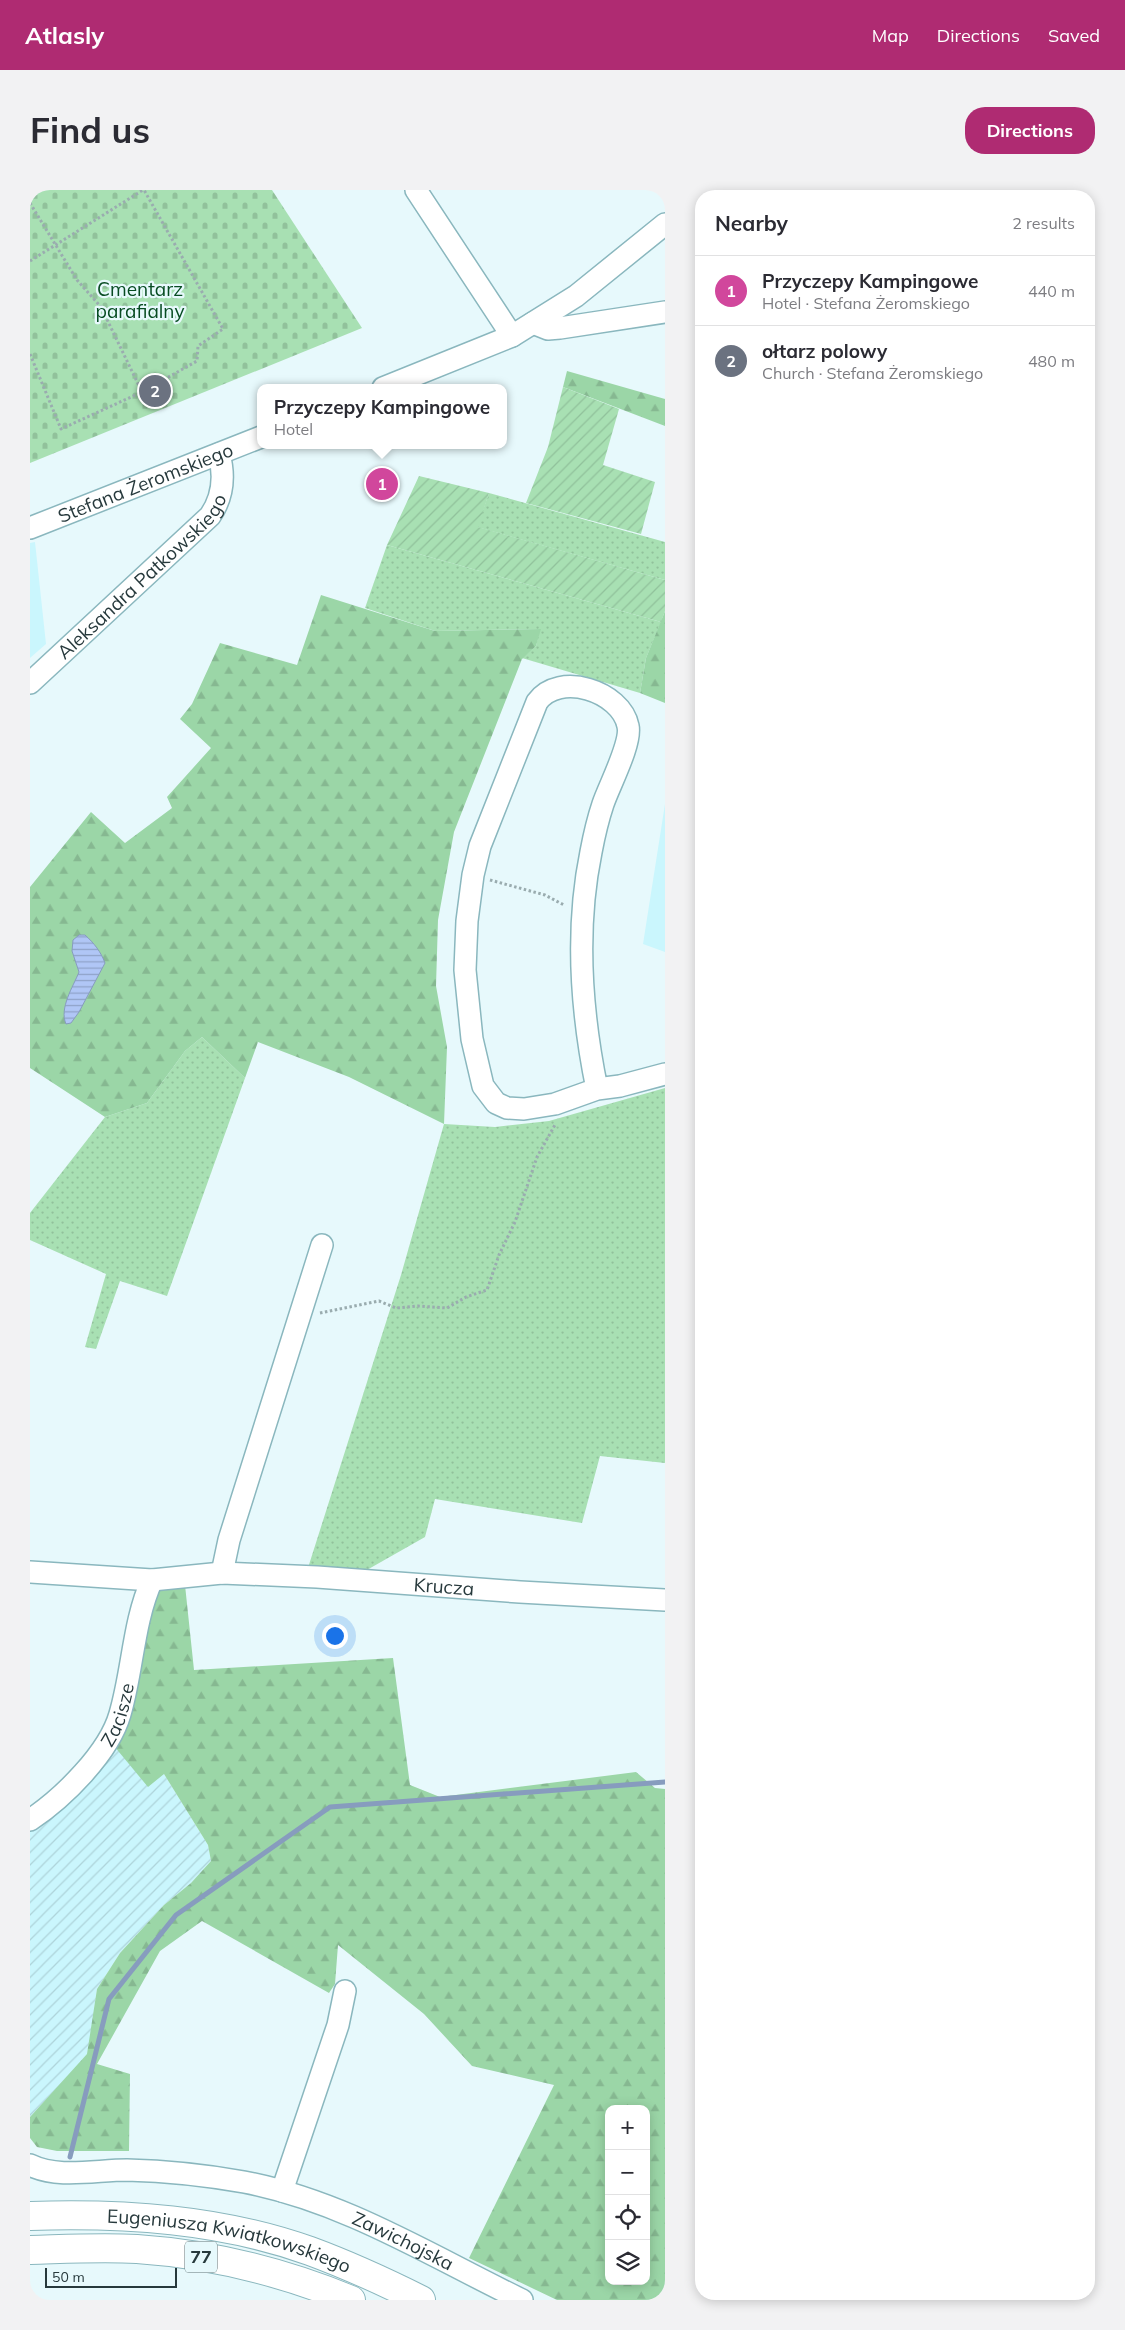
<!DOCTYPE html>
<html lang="en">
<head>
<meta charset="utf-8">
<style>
  :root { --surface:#fff; --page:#f2f2f3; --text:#2b2b33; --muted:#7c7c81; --line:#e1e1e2; --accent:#af2b72 }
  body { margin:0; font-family:Mulish,sans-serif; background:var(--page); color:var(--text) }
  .controls { position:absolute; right:15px; bottom:15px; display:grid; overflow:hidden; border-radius:10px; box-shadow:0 2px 12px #0003 }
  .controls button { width:45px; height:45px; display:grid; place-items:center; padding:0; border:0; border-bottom:1px solid var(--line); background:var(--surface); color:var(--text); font:25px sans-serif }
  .scale { position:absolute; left:15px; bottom:12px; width:132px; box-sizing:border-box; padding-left:5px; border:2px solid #27393c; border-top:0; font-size:14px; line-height:18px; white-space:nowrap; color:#27393c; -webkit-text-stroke:4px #e7f9fc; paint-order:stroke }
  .you { position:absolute; left:304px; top:1445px; width:18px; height:18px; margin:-12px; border:4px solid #fff; border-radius:50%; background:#1a73e8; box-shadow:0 0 0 8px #1a73e833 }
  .badge { display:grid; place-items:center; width:32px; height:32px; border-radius:50%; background:var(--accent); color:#fff; font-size:16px; font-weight:700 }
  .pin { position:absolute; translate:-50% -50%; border:2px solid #fff; box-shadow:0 1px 5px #0006 }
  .popup { position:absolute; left:227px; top:194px; width:250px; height:65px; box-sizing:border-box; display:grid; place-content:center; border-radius:10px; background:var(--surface); filter:drop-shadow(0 1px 4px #0005); font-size:16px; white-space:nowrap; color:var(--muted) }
  .popup b { font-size:19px; color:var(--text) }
  .popup::after { content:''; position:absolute; left:50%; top:100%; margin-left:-10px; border:10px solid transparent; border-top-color:var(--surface) }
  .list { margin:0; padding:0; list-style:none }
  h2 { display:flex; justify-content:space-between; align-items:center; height:65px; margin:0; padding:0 20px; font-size:21px }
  h2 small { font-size:16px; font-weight:400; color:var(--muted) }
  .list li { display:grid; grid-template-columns:32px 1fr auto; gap:15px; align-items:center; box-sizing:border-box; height:70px; padding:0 20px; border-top:1px solid var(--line) }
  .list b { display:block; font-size:19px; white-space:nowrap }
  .list p { margin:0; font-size:16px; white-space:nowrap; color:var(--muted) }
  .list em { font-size:16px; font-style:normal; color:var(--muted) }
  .icon { flex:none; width:28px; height:28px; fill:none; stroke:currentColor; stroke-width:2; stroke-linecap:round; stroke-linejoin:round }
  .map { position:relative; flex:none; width:635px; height:2110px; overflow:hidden; border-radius:20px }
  header { display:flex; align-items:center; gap:30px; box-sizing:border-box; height:70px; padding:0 25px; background:var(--accent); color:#fff }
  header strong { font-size:24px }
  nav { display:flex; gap:28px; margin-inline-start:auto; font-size:18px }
  .intro { display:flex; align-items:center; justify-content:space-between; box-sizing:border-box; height:120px; padding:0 30px }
  h1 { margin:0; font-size:35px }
  .button { padding:12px 22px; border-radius:20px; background:var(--accent); color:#fff; font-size:18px; font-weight:700 }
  main { display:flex; gap:30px; padding:0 30px }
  aside { flex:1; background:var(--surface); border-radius:20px; box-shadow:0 2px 12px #0003 }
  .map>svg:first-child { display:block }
  .built { fill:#caf6fd }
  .industrial { fill:url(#industrial-furrows) }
  .grass { fill:url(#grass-dots) }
  .forest { fill:url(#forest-firs); fill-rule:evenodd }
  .cemetery { fill:url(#cemetery-stones) }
  .garden { fill:url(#garden-furrows) }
  .water { fill:url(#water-rules); stroke:#879cbe }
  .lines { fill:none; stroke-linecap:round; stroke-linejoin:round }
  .stream { stroke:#879cbe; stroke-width:5 }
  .minor-casing { stroke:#8ab7be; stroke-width:24 }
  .major-casing { stroke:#8ab7be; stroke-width:30 }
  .path { stroke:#9aacaf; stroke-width:3; stroke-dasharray:2.5 2.5; stroke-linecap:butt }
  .minor { stroke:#fff; stroke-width:21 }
  .major { stroke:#fff; stroke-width:28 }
  .labels { text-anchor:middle; stroke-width:4.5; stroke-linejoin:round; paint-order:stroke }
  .shield { fill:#e7f9fc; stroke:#617376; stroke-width:1 }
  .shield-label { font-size:18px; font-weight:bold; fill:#27393c }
  .park-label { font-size:19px; fill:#074c22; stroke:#e7f9fc }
  .street-label { font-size:19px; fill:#27393c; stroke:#e7f9fc }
</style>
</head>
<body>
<header>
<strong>Atlasly</strong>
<nav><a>Map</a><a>Directions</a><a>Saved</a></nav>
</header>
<div class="intro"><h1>Find us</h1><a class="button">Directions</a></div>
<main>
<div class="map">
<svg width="635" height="2110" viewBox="0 0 635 2110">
  <defs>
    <pattern id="industrial-furrows" width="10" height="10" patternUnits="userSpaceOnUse" patternTransform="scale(1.25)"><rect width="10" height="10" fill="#caf6fd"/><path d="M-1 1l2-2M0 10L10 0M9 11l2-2" fill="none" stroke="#aed4da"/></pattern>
    <pattern id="grass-dots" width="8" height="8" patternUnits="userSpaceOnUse" patternTransform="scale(1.25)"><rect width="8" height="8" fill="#a8e0b3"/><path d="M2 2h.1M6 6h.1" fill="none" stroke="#91c19b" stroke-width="1.8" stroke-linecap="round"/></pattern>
    <pattern id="forest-firs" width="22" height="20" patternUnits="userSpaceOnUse" patternTransform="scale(1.25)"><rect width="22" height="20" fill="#9bd6a7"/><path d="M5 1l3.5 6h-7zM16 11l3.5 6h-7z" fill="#86b891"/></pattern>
    <pattern id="cemetery-stones" width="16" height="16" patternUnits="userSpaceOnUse" patternTransform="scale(1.25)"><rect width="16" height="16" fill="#a8e0b3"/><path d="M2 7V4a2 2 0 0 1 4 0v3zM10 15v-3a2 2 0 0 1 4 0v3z" fill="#91c19b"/></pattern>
    <pattern id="garden-furrows" width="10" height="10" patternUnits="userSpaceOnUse" patternTransform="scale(1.25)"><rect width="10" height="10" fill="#a8e0b3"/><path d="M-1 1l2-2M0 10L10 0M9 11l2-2" fill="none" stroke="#91c19b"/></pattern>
    <pattern id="water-rules" width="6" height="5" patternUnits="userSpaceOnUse" patternTransform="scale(1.25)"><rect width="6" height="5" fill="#b0c6f6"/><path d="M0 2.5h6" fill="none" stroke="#8fa2c8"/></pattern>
  </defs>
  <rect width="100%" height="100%" fill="#e7f9fc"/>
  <path class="built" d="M5 352 16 454 0 468V353Z
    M635 614V762L613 754Z"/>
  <path class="industrial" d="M84 1556 134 1584 178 1655 181 1671 161 1693 134 1715 90 1763 67 1799 58 1864 0 1927V1638Z"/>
  <path class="grass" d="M459 303 635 352V390L447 337Z
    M357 355 631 432 616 468 610 503 492 468 506 456 510 439 405 441 335 418Z
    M172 847 215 888 137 1106 90 1091 66 1159 55 1157 76 1084 0 1050V1023L75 927 117 913 155 861Z
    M635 898V1273L570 1266 552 1333 405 1309 395 1347 328 1385 277 1381 371 1085 414 934 465 937 519 931Z"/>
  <path class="forest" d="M537 181 635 209V236L533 197Z
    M291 405 405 441 511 439 506 456 492 469 424 642 408 730 406 796 417 857 414 934 319 887 228 852 215 888 172 847 155 861 117 913 75 927 0 878V697L61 622 95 653 142 618 137 607 181 558 150 529 162 514 190 453 267 475Z
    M635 421V513L610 503 616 468Z
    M155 1395 164 1480 363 1468 380 1595 410 1607 606 1582 625 1598 635 1599V2110H527L439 2068 524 1895 442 1876 394 1824 308 1755 305 1794 299 1803 172 1731 130 1761 67 1874 100 1884 99 1961H27L7 1957 0 1948V1927L57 1864 67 1799 90 1763 134 1715 161 1693 181 1671 178 1655 134 1584 118 1597 84 1556 118 1407 128 1400ZM579 1919H616V2091H579Z"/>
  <path class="cemetery" d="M0 0H242L332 138 0 273Z"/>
  <path class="garden" d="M533 197 589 219 573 275 625 292 611 344 496 313 518 257Z
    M389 286 459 303 448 337 635 390V421L631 432 357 355Z"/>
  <path class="water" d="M49 745H55C64 753 71 762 75 773L49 822 41 833 36 834C29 818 43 797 49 782L42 761 43 750Z"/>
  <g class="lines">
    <path class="stream" d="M40 1967 79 1809 146 1725 300 1617 635 1592"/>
    <defs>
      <g id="minor">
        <path d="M386 0 482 146"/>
        <path d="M503 133 518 139 530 138 635 122"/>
        <path d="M353 198 482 146 546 106 635 34"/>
        <path id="s1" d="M0 338 231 247"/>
        <path id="s2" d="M0 493 180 326C193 307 195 286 189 264"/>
        <path d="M567 899C551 821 545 740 561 662 564 646 568 629 573 614 579 596 602 553 598 536 591 501 529 481 507 512L450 656 443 685 437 731 435 780 442 849 453 896 466 913 477 918 494 919 525 914 567 899 590 896 635 884"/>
        <path id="s3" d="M0 1382 122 1390 192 1383 287 1387 490 1402 635 1410"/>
        <path d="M192 1383 199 1350 292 1055"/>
        <path id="s4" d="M0 1630C33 1608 79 1563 90 1524 103 1480 103 1432 122 1390"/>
        <path id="s5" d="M0 1975C28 1989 66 1980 97 1980 136 1981 175 1985 214 1992 314 2011 401 2066 492 2110"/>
        <path d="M252 2001 308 1835 315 1801"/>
      </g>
      <g id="major">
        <path id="s6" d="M0 2026C95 2023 190 2029 280 2061 318 2075 355 2092 391 2110"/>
        <path d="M0 2060C36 2059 71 2057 107 2059 181 2064 253 2082 321 2110"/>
      </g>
    </defs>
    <use href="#minor" class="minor-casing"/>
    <use href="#major" class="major-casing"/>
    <path class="path" d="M0 13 47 90 71 117 112 202
      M0 71 113 0
      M0 164 31 239 112 202 167 171 168 156 193 139 114 0
      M460 690 515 705 534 715
      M290 1123 349 1111 366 1118 388 1116 417 1118 436 1107 457 1100 469 1065 485 1032 507 967 526 933"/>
    <use href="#minor" class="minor"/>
    <use href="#major" class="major"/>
  </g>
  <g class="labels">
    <rect class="shield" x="155" y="2051.5" width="32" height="31" rx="4"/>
    <g class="shield-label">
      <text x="171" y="2073">77</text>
    </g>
    <g class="park-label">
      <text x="110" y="106">Cmentarz<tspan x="110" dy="22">parafialny</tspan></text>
    </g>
    <g class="street-label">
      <text dy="7" stroke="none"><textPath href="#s1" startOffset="124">Stefana Żeromskiego</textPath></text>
      <text dy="7" stroke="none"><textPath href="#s2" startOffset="155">Aleksandra Patkowskiego</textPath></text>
      <text dy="7" stroke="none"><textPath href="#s3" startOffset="415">Krucza</textPath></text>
      <text dy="7" stroke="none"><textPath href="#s4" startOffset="140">Zacisze</textPath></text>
      <text dy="7" stroke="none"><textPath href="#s5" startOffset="386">Zawichojska</textPath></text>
      <text dy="7" stroke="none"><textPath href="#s6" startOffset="202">Eugeniusza Kwiatkowskiego</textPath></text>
    </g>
  </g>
</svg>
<div class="controls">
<button>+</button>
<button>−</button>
<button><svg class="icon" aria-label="locate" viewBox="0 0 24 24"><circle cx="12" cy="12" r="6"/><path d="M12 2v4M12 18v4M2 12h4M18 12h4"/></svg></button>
<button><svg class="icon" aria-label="layers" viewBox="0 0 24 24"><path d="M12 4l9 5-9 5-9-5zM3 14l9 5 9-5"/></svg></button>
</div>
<div class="scale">50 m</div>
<div class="you"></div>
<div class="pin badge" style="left:352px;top:294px;background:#d1479c">1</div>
<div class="popup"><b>Przyczepy Kampingowe</b>Hotel</div>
<div class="pin badge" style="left:125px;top:201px;background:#6b7280">2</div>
</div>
<aside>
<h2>Nearby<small>2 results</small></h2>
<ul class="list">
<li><span class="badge" style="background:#d1479c">1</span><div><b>Przyczepy Kampingowe</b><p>Hotel · Stefana Żeromskiego</p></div><em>440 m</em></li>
<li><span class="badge" style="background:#6b7280">2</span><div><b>ołtarz polowy</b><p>Church · Stefana Żeromskiego</p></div><em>480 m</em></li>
</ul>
</aside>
</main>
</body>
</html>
